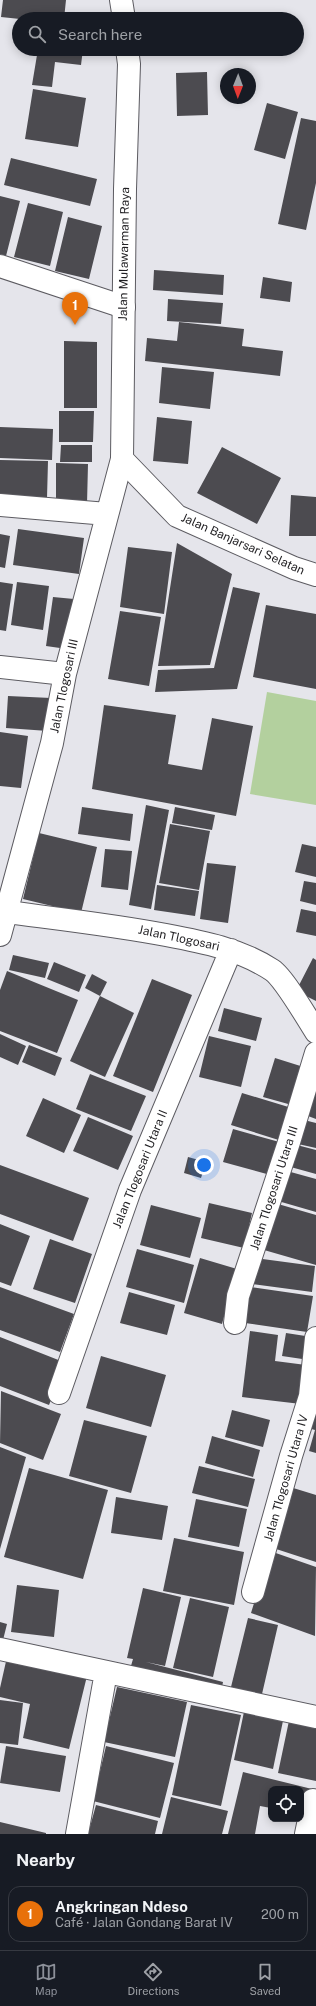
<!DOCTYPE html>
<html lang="en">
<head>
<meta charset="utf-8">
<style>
  :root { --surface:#171b24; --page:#20242c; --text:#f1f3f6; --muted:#9ea1a6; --line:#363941; --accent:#8c9099 }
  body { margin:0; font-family:"Public Sans",sans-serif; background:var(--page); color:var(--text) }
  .controls { position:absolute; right:12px; bottom:12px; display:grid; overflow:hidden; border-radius:8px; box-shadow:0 2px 10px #0003 }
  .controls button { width:36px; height:36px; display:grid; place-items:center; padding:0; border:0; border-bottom:1px solid var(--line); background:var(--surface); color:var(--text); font:20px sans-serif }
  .compass { position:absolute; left:220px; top:68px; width:36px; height:36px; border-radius:50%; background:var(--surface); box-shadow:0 2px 10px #0003; rotate:181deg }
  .you { position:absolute; left:204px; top:1165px; width:14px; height:14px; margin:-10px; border:3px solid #fff; border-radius:50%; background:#1a73e8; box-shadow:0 0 0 6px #1a73e833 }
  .badge { display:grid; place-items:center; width:26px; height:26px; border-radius:50%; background:var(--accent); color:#fff; font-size:13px; font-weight:700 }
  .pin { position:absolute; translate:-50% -33px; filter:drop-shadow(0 1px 2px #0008) }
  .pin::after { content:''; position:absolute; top:21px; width:14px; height:12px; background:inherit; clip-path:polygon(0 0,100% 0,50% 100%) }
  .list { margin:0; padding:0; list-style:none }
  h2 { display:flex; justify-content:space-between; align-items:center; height:52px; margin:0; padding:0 16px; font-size:17px }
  h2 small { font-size:13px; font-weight:400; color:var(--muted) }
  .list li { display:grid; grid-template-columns:26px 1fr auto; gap:12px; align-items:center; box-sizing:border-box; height:56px; margin:0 8px 8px; padding:0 8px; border:1px solid var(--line); border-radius:12px }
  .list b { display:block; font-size:15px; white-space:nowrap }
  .list p { margin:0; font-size:13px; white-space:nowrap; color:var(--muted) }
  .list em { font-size:13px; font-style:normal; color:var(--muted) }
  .icon { flex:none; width:22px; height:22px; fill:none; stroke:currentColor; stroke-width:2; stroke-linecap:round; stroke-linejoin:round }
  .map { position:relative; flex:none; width:316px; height:1834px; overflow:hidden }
  .search { position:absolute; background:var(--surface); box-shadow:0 2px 10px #0003; left:12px; right:12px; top:12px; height:44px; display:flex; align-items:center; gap:10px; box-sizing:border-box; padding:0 14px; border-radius:22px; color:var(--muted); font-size:15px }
  .sheet { height:116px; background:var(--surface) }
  nav { display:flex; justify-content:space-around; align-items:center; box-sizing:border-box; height:56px; border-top:1px solid var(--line); background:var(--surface); font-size:11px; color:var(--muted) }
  nav a { display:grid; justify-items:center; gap:2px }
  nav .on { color:var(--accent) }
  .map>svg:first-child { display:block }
  .green { fill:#b3d09e }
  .building { fill:#4c4b50 }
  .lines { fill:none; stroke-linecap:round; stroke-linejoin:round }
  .minor-casing { stroke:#5c5b61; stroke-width:24 }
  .secondary-casing { stroke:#5c5b61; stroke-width:24 }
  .minor { stroke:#fff; stroke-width:22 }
  .secondary { stroke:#fff; stroke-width:22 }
  .labels { text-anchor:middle; stroke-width:4; stroke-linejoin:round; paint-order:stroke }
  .street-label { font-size:12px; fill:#201f22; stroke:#fff }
</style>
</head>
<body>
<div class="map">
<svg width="316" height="1834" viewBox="0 0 316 1834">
  <rect width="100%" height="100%" fill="#e5e5eb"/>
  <path class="green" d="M267 692 316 701V805L250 794Z"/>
  <path class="building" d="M3 0H66L64 19H20L1 17Z
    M38 49H83L81 65 55 62 52 87 32 85Z
    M207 72 208 115 177 116 176 73Z
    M33 89 86 98 78 147 25 139Z
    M267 103 298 112 285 159 254 150Z
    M301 118 316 121V183L306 230 278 224Z
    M11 158 97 179 90 206 4 185Z
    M0 196 20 201 6 256 0 254Z
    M28 203 63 212 50 266 14 257Z
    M68 217 102 226 89 279 55 271Z
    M154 270 224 275 223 295 153 290Z
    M263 277 292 282 290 302 260 298Z
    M168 299 223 303 221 324 167 321Z
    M179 322 244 329 242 346 283 351 280 376 145 361 147 338 177 341Z
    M64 341 97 342V408H64Z
    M162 367 214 372 210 409 159 403Z
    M59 411H94L93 442H59Z
    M157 417 192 421 188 464 153 461Z
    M0 427 53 429 52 460 0 458Z
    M61 445H92V462H60Z
    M222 447 281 478 257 524 197 493Z
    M0 460 48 461 47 498 0 497Z
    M56 463 88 464 87 504H56Z
    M291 495 316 497V536H289Z
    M18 529 84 538 79 574 13 565Z
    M0 534 10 536 5 568 0 567Z
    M177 543 232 574 210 665 158 666Z
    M128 547 172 552 164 614 120 607Z
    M0 582 13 584 6 631 0 630Z
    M17 582 49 586 43 630 11 625Z
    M233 587 260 593 237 689 155 692 158 670 214 668Z
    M53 597 74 599 67 649 46 646Z
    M266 605 316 614V689L253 677Z
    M120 611 161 617 149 686 108 679Z
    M8 696 51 698 48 731 6 728Z
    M104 705 176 715 168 764 202 770 212 718 253 726 236 816 92 789Z
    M0 732 28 736 21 788 0 786Z
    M146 805 169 810 151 909 129 905Z
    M82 807 133 814 130 841 78 834Z
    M175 807 215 815 212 830 172 823Z
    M170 824 210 831 199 890 159 883Z
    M39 833 97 847 81 913 23 899Z
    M302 844 316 847V877L295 872Z
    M105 849 132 851 128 890 101 887Z
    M207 863 236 866 228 923 200 919Z
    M304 881 316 883V905L300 901Z
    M157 885 199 891 195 916 154 910Z
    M301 909 316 912V936L296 932Z
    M13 955 49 963 45 978 9 970Z
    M313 958 316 960V1001L296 991Z
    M54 962 86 975 79 992 47 979Z
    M7 971 78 1000 57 1053 0 1031V990Z
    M92 974 107 982 100 996 85 988Z
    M152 979 192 995 153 1092 113 1076Z
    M100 996 134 1013 105 1077 70 1061Z
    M224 1008 262 1018 256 1041 218 1031Z
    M0 1034 26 1046 18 1065 0 1057Z
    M209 1036 251 1046 241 1087 199 1077Z
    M29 1045 62 1058 55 1076 22 1062Z
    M275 1058 310 1069 299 1107 263 1097Z
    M90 1074 146 1096 131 1131 76 1109Z
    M316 1089V1119L308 1116Z
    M242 1093 295 1109 285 1142 231 1125Z
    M43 1098 81 1115 64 1153 26 1136Z
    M88 1117 133 1136 118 1170 73 1151Z
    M304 1120 316 1123V1148L298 1144Z
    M233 1129 283 1143 274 1176 223 1162Z
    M293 1144 316 1150V1174L287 1166Z
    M188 1157 206 1162 201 1178 184 1173Z
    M0 1165 89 1198 73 1241 0 1214Z
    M287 1171 316 1179V1212L278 1201Z
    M209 1203 252 1213 244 1248 201 1238Z
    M278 1204 316 1215V1265L264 1250Z
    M151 1205 201 1218 190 1258 140 1245Z
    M0 1224 30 1236 11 1286 0 1282Z
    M50 1239 92 1254 75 1303 33 1289Z
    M137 1249 194 1265 184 1303 126 1287Z
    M200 1258 237 1269 222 1324 184 1313Z
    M255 1258 315 1266 312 1292 252 1284Z
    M0 1287 74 1314 60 1352 0 1330Z
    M250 1287 313 1296 307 1332 245 1323Z
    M129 1292 175 1305 167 1335 120 1323Z
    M250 1331 278 1335 275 1361 306 1365 301 1404 242 1397Z
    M286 1333 312 1337 309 1360 282 1356Z
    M0 1337 66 1363 49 1405 0 1386Z
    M101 1356 166 1375 151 1427 86 1408Z
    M1 1391 61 1414 43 1460 0 1443Z
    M316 1397V1453L309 1451 315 1430 308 1428Z
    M232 1410 270 1420 263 1447 225 1437Z
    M84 1420 147 1436 131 1493 69 1476Z
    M212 1436 260 1450 253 1477 205 1463Z
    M0 1447 26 1457 0 1549Z
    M199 1466 255 1479 248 1507 192 1493Z
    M29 1468 108 1490 83 1579 4 1557Z
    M290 1487 316 1495V1562L270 1547Z
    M116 1497 168 1506 162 1540 111 1533Z
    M196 1499 247 1509 239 1547 188 1537Z
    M174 1538 244 1552 234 1605 163 1591Z
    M270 1551 316 1567 315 1636 251 1613Z
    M17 1585 59 1590 54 1637 11 1632Z
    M143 1588 181 1597 165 1666 146 1662 223 1682 221 1692 128 1676 133 1659 127 1658Z
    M190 1598 229 1607 213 1677 173 1668Z
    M248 1618 278 1625 262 1694 231 1687Z
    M0 1622 7 1624 2 1644H0Z
    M7 1657 87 1676 69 1749 23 1738 30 1704 0 1697V1688Z
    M117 1687 187 1702 175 1757 104 1742Z
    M0 1700 23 1703 18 1745 0 1743Z
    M191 1705 241 1715 221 1806 172 1795Z
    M245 1707 284 1716 273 1769 234 1760Z
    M290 1716 316 1721V1781L278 1773Z
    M6 1746 66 1756 60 1792 0 1783Z
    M106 1746 174 1763 160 1818 93 1801Z
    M243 1772 312 1789 305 1815 301 1814V1789H271V1808L260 1806 255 1834H228Z
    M171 1797 228 1811 222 1834H162Z
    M96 1805 158 1821 155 1834H88Z
    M0 1822 46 1833V1834H0Z"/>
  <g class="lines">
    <defs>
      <path id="minor" d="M0 266 124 307
        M0 505 107 514
        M0 667 65 674
        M7 912C60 919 114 925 166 935 203 942 240 949 272 970 284 978 307 1018 316 1032
        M0 935 52 743 65 674 122 459
        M235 1323 238 1296 289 1142 316 1053
        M59 1393 130 1190 231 950
        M253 1592 291 1456 310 1396 316 1338
        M0 1649 316 1717
        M77 1834 106 1672
        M306 1834 313 1800"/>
      <path id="secondary" d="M121 0 124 19
        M127 49 129 64 125 189 122 459 177 516 294 568 316 575"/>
    </defs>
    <use href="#minor" class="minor-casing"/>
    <use href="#secondary" class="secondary-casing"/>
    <use href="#minor" class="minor"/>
    <use href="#secondary" class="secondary"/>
  </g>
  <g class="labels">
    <g class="street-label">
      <text transform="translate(124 254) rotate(-89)" y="4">Jalan Mulawarman Raya</text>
      <text transform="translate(243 544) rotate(24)" y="4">Jalan Banjarsari Selatan</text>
      <text transform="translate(64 686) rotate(-78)" y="4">Jalan Tlogosari III</text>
      <text transform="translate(179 938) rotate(12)" y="4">Jalan Tlogosari</text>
      <text transform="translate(140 1169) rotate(-68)" y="4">Jalan Tlogosari Utara II</text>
      <text transform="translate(274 1188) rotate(-72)" y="4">Jalan Tlogosari Utara III</text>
      <text transform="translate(286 1478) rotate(-74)" y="4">Jalan Tlogosari Utara IV</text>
    </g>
  </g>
</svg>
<div class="controls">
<button><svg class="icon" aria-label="locate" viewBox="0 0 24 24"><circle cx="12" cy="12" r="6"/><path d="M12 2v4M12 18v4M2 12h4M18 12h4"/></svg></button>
</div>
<svg class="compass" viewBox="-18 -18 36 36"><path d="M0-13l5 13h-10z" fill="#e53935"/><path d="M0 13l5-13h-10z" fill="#9ea1a6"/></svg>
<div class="you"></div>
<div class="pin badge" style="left:75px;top:325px;background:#e8710a">1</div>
<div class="search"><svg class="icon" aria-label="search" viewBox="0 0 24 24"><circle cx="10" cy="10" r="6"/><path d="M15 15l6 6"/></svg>Search here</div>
</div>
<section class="sheet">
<h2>Nearby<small></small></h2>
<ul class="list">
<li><span class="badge" style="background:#e8710a">1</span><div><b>Angkringan Ndeso</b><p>Café · Jalan Gondang Barat IV</p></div><em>200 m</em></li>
</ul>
</section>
<nav>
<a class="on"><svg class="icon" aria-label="map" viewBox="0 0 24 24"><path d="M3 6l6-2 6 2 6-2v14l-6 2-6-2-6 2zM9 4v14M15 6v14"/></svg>Map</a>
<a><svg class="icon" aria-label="directions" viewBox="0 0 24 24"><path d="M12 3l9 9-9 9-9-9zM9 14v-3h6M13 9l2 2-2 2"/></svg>Directions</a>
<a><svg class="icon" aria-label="saved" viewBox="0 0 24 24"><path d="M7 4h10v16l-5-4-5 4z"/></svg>Saved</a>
</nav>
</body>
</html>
